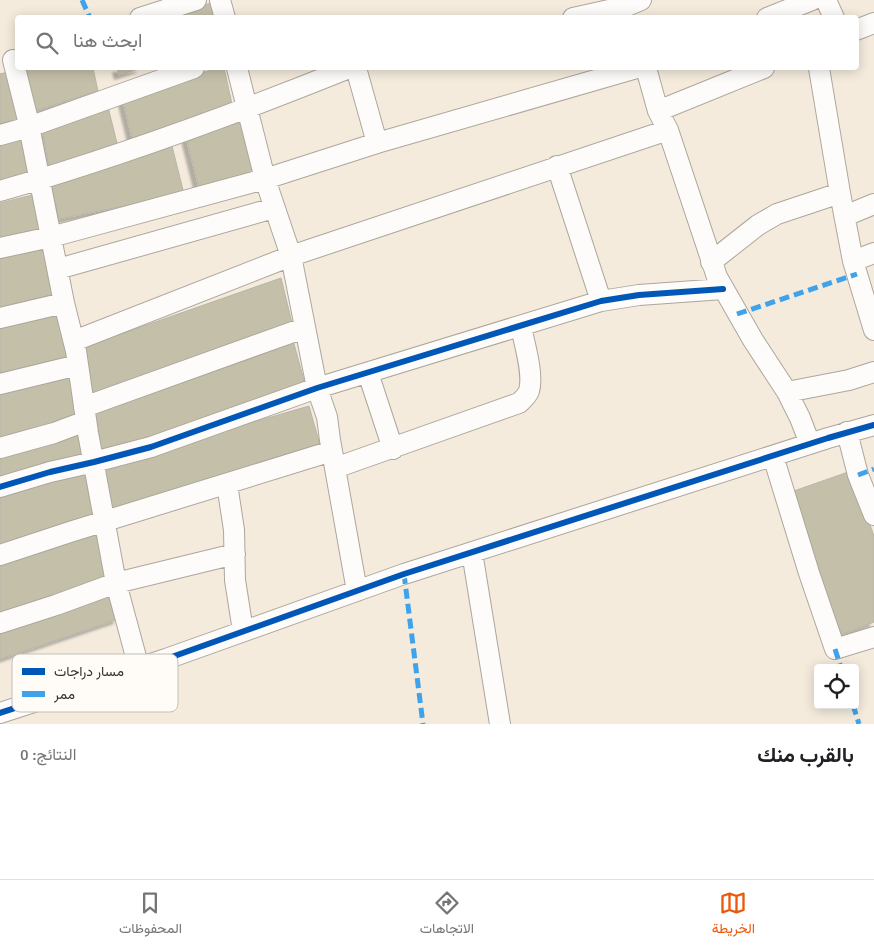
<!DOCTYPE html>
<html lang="ar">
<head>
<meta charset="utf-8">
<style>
  :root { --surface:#fff; --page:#f6f6f6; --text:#202124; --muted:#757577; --line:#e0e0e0; --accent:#ea580c }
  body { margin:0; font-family:Signika,Vazirmatn,sans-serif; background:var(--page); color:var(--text); direction:rtl }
  .controls { position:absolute; right:15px; bottom:15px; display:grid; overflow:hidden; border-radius:5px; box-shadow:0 2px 12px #0003 }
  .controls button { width:45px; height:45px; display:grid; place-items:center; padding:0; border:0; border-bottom:1px solid var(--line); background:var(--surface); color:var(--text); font:25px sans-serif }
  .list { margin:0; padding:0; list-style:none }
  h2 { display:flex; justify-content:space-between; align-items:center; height:65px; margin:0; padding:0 20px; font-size:21px }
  h2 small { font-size:16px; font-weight:400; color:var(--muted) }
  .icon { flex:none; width:28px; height:28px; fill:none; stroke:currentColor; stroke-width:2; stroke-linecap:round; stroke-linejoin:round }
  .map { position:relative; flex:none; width:874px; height:724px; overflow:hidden; direction:ltr }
  .search { position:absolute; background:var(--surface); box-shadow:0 2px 12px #0003; left:15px; right:15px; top:15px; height:55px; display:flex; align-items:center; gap:12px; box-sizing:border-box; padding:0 18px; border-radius:5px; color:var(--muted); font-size:19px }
  .sheet { height:155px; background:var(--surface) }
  nav { display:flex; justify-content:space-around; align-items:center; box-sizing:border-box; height:70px; border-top:1px solid var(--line); background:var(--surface); font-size:14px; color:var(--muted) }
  nav a { display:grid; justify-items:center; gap:2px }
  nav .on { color:var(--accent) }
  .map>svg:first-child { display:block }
  .building { fill:#c4bfa9; stroke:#b9b5a9; filter:url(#shadow) }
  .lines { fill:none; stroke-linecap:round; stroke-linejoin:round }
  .minor-casing { stroke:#ada69c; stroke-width:22 }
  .minor { stroke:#fdfcfa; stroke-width:20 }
  .quiet { stroke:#3fa3eb; stroke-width:5; stroke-dasharray:10 5; stroke-linecap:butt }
  .cycleway-casing { stroke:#fffcf7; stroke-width:9 }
  .cycleway { stroke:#0057b8; stroke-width:6 }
  .key { fill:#fffcf7; stroke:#c3bfb9; stroke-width:1 }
  .key-label { font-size:14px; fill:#373128 }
</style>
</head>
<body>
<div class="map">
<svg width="874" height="724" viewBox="0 0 874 724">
  <defs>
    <filter id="shadow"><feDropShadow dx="-4.5" dy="4.5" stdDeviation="1" flood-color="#0004"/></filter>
  </defs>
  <rect width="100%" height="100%" fill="#f4ebdd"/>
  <path class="building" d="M211 3 214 18H163Z
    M24 68H93L98 91 34 111Z
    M117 68H141L119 75Z
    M218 68H224L232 104 132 138 122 97Z
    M8 72 23 120 0 126V74Z
    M108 107 117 143 49 168 42 128Z
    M243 122 256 173 199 188 186 137Z
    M24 135 31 175 0 183V142Z
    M171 142 184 194 59 219 50 180Z
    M36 194 44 230 0 240V203Z
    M43 243 56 294 0 307V253Z
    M281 278 293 327 91 399 81 348Z
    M60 308 71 356 0 373V322Z
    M293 340 306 388 99 454 93 408Z
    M69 371 76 422 0 442V390Z
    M309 406 322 452 112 511 102 466Z
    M78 431 86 457 0 482V454Z
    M85 465 95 516 0 550V495Z
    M851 471 874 536V622L837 636 791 492Z
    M95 526 105 577 0 614V559Z
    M112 588 118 619 0 659V626Z"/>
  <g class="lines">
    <defs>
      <path id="minor" d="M220 0 225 18
        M826 0 834 18
        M140 18 196 0
        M573 18 627 6 641 0
        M767 18 812 0
        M856 30 874 23
        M13 60 27 116 64 303 76 351 88 433 116 583 139 668
        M237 68 265 179 291 256 317 388 327 417 330 440 357 591
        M356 68 377 143
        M646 68 658 111 668 130 717 277 753 340 787 392 800 418 810 444
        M819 68 840 193 853 261 874 330
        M658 111 764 68
        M0 135 29 127 194 68
        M557 166 601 301
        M0 191C118 157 235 114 349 68
        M845 216 874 204
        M0 248 51 237 265 179 377 143 637 68
        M853 261 874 253
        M711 262 758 225 777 214 840 193
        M58 269 274 208
        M0 318 64 303
        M74 341 291 256 668 130
        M368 373 393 449
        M0 384 78 365
        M787 392 849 380 874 372
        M84 407 304 328
        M847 432 858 475 874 515
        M0 448 54 433 86 421
        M773 456 809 573 835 649 874 637
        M335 468 519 403C523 399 527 396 529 391 534 374 524 343 521 326
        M227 484 234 530 235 580 243 631
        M0 487 50 472 94 462 151 447 317 388 601 301 639 295 723 289
        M472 552 500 724
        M0 555 73 531 332 451
        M0 623 56 605 116 583 235 554
        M0 713 166 659 404 574 828 438 874 425"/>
    </defs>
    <use href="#minor" class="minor-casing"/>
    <use href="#minor" class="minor"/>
    <path class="quiet" d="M82 0 90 18
      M737 314 857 274
      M858 475 874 469
      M404 574 423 724
      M835 649 841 668
      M853 705 859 724"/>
    <defs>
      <path id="cycleway" d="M0 487 50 472 94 462 151 447 317 388 601 301 639 295 723 289
        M0 713 166 659 404 574 828 438 874 425"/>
    </defs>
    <use href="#cycleway" class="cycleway-casing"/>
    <use href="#cycleway" class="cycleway"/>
  </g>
  <rect x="12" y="654" width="166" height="58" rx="8" class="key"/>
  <rect x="22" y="668" width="23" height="7" fill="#0057b8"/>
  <rect x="22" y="691" width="23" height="6" fill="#3fa3eb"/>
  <g class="key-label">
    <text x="54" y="676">مسار دراجات</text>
    <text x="54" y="699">ممر</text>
  </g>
</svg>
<div class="controls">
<button><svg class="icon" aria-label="locate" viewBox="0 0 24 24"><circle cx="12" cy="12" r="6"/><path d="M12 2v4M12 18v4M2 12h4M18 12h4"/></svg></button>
</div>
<div class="search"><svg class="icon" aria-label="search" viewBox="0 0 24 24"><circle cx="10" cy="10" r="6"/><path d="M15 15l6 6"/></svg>ابحث هنا</div>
</div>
<section class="sheet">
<h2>بالقرب منك<small>النتائج: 0</small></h2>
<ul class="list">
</ul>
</section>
<nav>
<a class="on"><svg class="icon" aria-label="map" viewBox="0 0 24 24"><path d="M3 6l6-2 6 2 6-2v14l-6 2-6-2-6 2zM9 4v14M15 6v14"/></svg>الخريطة</a>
<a><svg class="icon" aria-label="directions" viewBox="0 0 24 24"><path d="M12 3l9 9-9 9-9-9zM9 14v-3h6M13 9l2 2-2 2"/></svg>الاتجاهات</a>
<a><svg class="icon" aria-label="saved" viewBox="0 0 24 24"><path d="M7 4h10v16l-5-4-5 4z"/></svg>المحفوظات</a>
</nav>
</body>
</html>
